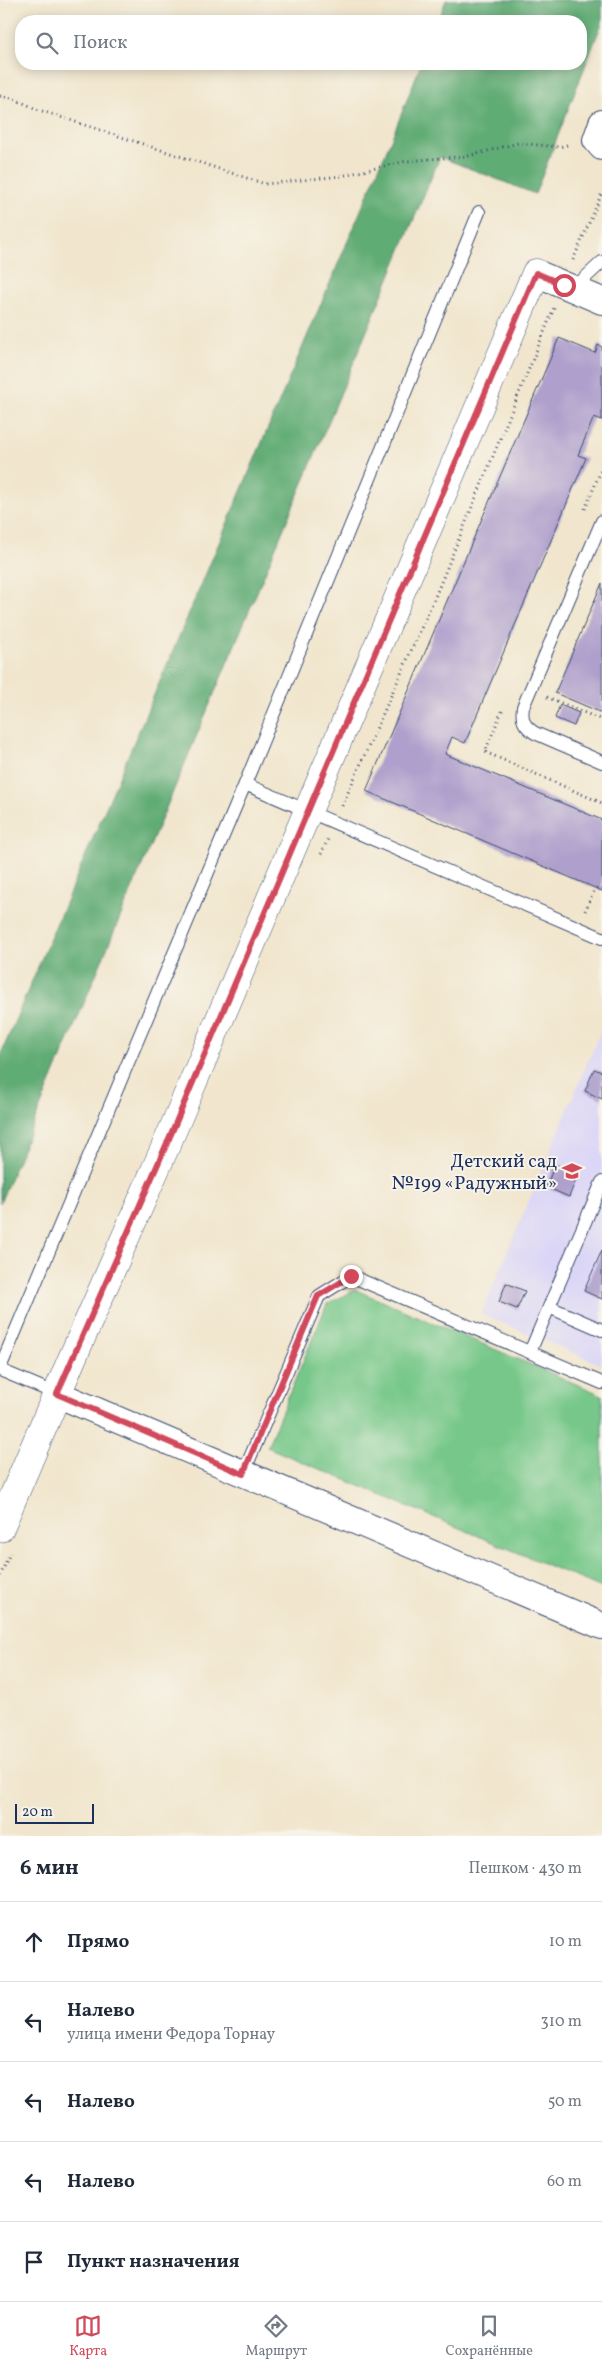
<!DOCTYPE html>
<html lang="ru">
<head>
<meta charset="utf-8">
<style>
  :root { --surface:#fff; --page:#f6f6f7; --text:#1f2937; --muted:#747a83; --line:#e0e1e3; --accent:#d1495b }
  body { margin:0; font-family:Vollkorn,serif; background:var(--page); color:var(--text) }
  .scale { position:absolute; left:15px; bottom:12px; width:79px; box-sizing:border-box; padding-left:5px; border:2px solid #1b2f5e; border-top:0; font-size:14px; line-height:18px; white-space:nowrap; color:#1b2f5e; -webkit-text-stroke:4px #f7f3e8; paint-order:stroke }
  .stop { position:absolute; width:15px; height:15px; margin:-11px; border:4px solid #d1495b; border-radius:50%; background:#fff }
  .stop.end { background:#d1495b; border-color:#fff; box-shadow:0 1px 5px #0008 }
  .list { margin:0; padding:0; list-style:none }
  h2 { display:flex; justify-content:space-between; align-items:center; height:65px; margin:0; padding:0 20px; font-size:21px }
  h2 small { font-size:16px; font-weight:400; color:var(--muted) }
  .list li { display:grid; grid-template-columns:32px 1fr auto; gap:15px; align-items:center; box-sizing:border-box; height:80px; padding:0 20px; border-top:1px solid var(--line) }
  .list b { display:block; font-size:19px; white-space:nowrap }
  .list p { margin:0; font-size:16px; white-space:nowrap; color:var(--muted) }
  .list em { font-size:16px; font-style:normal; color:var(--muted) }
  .icon { flex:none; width:28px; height:28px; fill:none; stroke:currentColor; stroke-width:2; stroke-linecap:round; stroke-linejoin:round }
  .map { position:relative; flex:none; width:602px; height:1836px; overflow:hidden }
  .search { position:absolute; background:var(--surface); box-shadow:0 2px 12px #0003; left:15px; right:15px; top:15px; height:55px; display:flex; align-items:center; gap:12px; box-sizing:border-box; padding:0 18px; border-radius:20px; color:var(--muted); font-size:19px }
  .sheet { height:465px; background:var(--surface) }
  nav { display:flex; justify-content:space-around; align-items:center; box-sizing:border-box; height:70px; border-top:1px solid var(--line); background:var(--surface); font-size:14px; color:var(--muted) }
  nav a { display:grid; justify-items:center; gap:2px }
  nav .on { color:var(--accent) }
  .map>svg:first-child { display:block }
  .built { fill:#dbd6f7 }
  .green { fill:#76c789; stroke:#487b74 }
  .forest { fill:#60ac75; stroke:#3e6e6a }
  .building { fill:#ae9fcc }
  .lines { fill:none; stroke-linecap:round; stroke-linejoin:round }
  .service-casing { stroke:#3b4a6f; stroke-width:14 }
  .minor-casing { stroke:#3b4a6f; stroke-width:28 }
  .tertiary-casing { stroke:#3b4a6f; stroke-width:29 }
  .path { stroke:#3b4a6f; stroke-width:3; stroke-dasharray:1 4; stroke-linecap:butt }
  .service { stroke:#fff; stroke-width:12 }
  .minor { stroke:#fff; stroke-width:26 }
  .tertiary { stroke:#fff; stroke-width:28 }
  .route { stroke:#d1495b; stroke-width:6 }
  .labels { text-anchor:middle; stroke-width:4; stroke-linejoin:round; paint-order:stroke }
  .poi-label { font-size:19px; fill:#1b2f5e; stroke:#f7f3e8; text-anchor:end }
</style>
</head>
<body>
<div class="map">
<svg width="602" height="1836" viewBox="0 0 602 1836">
  <rect width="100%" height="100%" fill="#f7f3e8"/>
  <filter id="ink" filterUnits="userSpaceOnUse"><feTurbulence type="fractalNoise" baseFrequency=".02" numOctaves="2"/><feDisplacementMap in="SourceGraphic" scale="10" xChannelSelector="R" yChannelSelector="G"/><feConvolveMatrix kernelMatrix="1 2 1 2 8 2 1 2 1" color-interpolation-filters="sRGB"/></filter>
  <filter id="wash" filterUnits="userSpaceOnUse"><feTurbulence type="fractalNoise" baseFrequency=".0096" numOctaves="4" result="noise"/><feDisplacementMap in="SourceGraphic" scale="20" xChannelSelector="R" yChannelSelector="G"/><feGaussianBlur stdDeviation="1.12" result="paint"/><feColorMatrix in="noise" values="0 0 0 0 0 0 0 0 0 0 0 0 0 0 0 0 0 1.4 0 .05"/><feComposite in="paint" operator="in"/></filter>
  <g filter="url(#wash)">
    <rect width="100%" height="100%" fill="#f1e6cd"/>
    <path class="built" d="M602 1028V1365L481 1314Z"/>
    <path class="green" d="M356 1290 602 1395V1588L267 1447 327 1304Z"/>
    <path class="forest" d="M446 0H602V23L535 194 440 157 0 1203V1056L393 135 421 64H581V21H438Z"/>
    <g id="blocks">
      <path class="building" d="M559 338 595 353 598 345 602 347V420L594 417 578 455 586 458 465 743 452 737 445 754 602 820V891L366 791Z
        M602 583V713L555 693Z
        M560 705 579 713 574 726 555 718Z
        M594 1069 602 1072V1099L585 1091Z
        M555 1164 578 1174 569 1197 546 1187Z
        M602 1250V1299L584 1291Z
        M506 1283 525 1291 517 1309 499 1302Z"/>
    </g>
  </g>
  <g filter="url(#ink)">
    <use href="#blocks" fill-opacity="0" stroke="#3b4a6f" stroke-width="1"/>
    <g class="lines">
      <defs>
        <path id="service" d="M573 289 602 262
          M602 521 523 707C521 720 524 726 535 733L602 762
          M245 784 602 938
          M549 1307 602 1330
          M530 1352 602 1182
          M0 1368 245 784 479 212
          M0 1370 57 1394
          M243 1474 319 1296 351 1276 602 1383"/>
        <path id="minor" d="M602 123 596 140 602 147
          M536 273 602 301
          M57 1394 602 1626"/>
        <path id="tertiary" d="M0 1528 71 1361 171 1134 536 273"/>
      </defs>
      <use href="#service" class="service-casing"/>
      <use href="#minor" class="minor-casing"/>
      <use href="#tertiary" class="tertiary-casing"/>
      <path class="path" d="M0 96 12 98 39 110 265 184 341 176 407 161 468 156 518 143 559 147 571 144
        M573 260 602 193
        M585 509 602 468
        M547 697 602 720
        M502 711 485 752 602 803
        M342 806 435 597 554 308
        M321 854 328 839
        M585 911 595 888
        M0 1576 10 1553"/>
      <use href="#service" class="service"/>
      <use href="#minor" class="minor"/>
      <use href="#tertiary" class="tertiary"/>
    </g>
  </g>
  <g class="lines" filter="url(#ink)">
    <path class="route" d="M351 1276 318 1296 243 1474 57 1394 171 1134 536 273 564 285"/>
  </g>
  <defs>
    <symbol id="school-bare" viewBox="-9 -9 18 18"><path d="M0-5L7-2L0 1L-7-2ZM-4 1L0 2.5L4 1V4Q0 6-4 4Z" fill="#d1495b" stroke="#f7f3e8" stroke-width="2.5" paint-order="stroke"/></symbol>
  </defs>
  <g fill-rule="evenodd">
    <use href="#school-bare" x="558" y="1157" width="28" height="28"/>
  </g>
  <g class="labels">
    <g class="poi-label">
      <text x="557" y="1167">Детский сад<tspan x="557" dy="22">№199 «Радужный»</tspan></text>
    </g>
  </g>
</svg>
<div class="scale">20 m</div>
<div class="stop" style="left:564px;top:285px"></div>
<div class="stop end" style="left:351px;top:1276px"></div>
<div class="search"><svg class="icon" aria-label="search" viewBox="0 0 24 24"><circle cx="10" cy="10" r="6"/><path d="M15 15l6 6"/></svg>Поиск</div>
</div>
<section class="sheet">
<h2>6 мин<small>Пешком · 430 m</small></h2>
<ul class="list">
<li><svg class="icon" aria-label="ahead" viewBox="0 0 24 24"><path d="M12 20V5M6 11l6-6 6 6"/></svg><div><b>Прямо</b></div><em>10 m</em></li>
<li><svg class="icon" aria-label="left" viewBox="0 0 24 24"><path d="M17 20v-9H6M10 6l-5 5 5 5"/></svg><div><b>Налево</b><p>улица имени Федора Торнау</p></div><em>310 m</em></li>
<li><svg class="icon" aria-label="left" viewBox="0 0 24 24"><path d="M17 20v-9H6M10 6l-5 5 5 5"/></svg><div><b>Налево</b></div><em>50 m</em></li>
<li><svg class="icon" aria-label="left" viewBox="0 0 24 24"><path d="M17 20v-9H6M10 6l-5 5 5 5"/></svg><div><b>Налево</b></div><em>60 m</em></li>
<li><svg class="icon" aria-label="arrive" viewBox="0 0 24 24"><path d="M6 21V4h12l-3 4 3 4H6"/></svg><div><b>Пункт назначения</b></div></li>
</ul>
</section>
<nav>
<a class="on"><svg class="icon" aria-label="map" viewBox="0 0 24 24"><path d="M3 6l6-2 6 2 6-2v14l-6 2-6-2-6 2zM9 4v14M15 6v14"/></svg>Карта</a>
<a><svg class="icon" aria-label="directions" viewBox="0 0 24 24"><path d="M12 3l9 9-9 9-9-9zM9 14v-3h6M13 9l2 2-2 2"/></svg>Маршрут</a>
<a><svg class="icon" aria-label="saved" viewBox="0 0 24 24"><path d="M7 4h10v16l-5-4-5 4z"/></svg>Сохранённые</a>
</nav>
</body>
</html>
